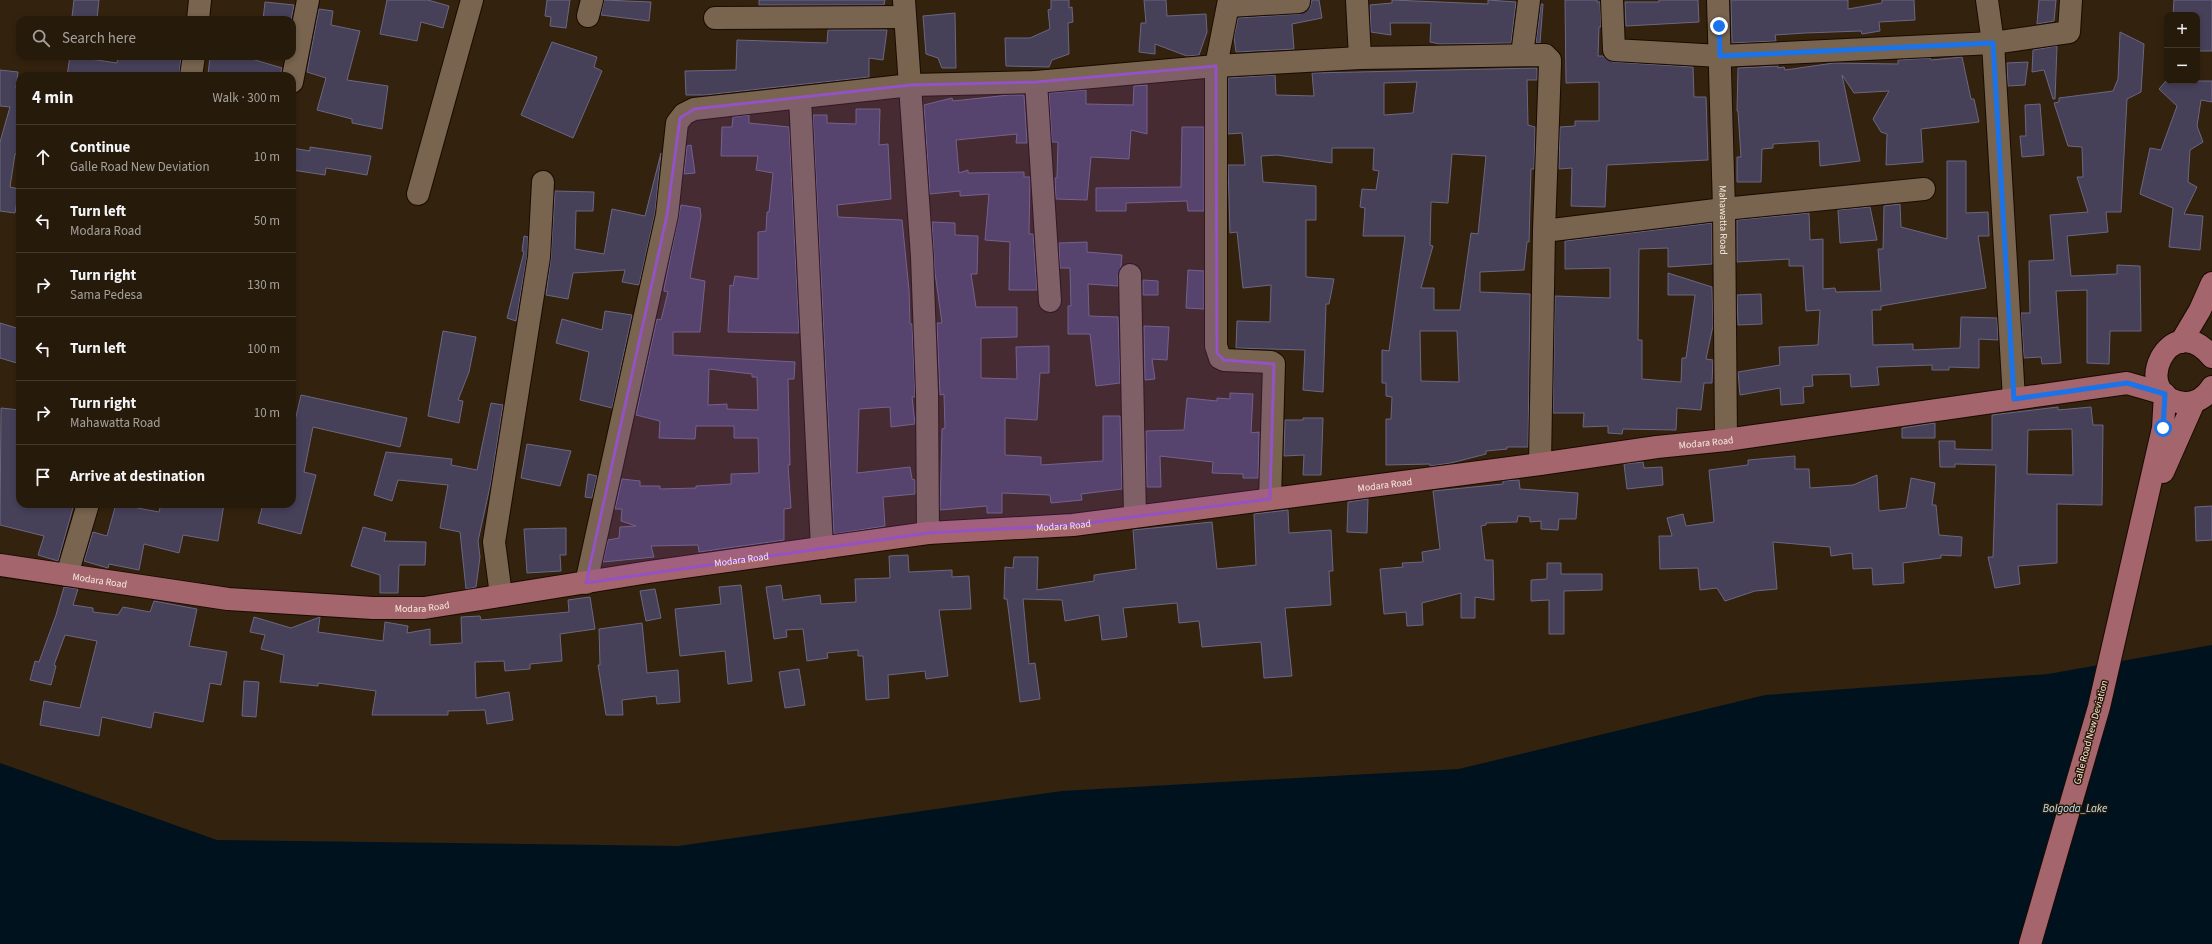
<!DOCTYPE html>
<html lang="en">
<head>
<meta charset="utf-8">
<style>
  :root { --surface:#261a0a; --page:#322718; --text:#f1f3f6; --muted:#a4a19c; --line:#42382b }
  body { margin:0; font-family:"Source Sans 3",sans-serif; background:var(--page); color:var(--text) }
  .controls { position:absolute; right:12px; top:12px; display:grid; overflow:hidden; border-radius:8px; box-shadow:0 2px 6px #0003 }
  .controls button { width:36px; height:36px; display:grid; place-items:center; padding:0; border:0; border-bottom:1px solid var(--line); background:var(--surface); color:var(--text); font:20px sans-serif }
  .stop { position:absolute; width:12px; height:12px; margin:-9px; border:3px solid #1a73e8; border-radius:50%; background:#fff }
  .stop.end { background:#1a73e8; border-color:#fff; box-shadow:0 1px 4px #0008 }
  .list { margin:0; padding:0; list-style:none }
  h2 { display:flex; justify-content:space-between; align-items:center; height:52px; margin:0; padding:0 16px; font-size:17px }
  h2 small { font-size:13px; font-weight:400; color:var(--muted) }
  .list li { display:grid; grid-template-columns:26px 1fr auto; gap:12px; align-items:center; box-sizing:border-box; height:64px; padding:0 16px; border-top:1px solid var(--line) }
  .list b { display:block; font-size:15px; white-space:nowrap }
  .list p { margin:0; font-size:13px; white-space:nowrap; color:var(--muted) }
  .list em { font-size:13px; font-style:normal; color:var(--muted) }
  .icon { flex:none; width:22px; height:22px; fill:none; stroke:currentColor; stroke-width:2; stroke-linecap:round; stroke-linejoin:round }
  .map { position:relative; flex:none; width:2212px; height:944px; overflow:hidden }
  .search { position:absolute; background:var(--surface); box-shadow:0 2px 6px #0003; left:16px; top:16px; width:280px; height:44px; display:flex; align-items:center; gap:10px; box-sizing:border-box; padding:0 14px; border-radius:12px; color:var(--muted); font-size:15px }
  .panel { position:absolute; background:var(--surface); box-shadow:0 2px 6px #0003; left:16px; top:72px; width:280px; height:436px; border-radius:12px }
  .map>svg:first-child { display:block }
  .water { fill:#00121d }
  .building { fill:#464159; stroke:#6b6781; fill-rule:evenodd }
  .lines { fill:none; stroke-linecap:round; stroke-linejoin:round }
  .street-casing { stroke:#1a0b00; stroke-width:24 }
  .primary-casing { stroke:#1a0b00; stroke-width:24 }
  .street { stroke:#78644f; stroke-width:22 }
  .primary { stroke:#a4656c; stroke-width:22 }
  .route { stroke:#1a73e8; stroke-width:5 }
  .marked { fill:#9452c5; fill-opacity:0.2; stroke:#9452c5; stroke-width:3; stroke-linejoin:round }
  .labels { text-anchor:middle; stroke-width:3; stroke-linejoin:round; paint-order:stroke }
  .street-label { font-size:10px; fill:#f6eade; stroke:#291805 }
  .water-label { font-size:11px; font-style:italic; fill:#bae4f9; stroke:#291805 }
</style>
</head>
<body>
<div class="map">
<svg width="2212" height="944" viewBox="0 0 2212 944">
  <rect width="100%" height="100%" fill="#33220e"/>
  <path class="water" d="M2212 645V944H0V763L217 840 678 846 1062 791 1459 769 1765 695 2048 674Z"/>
  <path class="building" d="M74 0H99L97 19 72 17Z
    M387 0H428L449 6 443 28 421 22 417 41 380 34Z
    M547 0H570L566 28 550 26 551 17 545 16Z
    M604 0 651 2 649 21 601 15Z
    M759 0H885L884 5H759Z
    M1051 0H1069V8L1072 7 1073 22 1068 23 1069 54 1052 60 1049 67 1006 66 1005 38H1030L1050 29 1048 10 1051 9Z
    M1144 0H1166L1167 16 1206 14 1207 32 1199 55 1187 56 1155 44V54L1139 52 1141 23H1146Z
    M1312 0H1319L1322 18 1292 24 1294 49 1236 52 1234 37 1238 18 1300 14 1310 8Z
    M1392 0 1488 4V0L1516 2 1511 43 1440 44 1430 42 1431 23H1390L1391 35 1371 32 1370 5 1392 3Z
    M1565 0H1597V2H1600L1601 27H1599L1598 56H1603L1613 62 1693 67 1694 97H1706L1708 160 1607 165 1605 207 1571 206 1572 168 1559 169 1560 127 1575 126V121H1599V82L1566 83Z
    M1659 0H1698L1699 22 1626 26 1625 2H1659Z
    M1731 0H1848V9L1882 3V0H1914L1915 20 1879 22 1880 31 1862 34 1861 31 1805 33 1775 35 1776 41 1732 43Z
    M2039 0H2056L2054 21 2037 24Z
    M2174 0H2212V51H2197V15H2173Z
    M265 2 294 5 291 20H263Z
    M1541 4H1543L1540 43H1536Z
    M319 9 333 11 331 25 360 31 347 80 388 86 382 129 352 123V119L317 110 326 78 307 72Z
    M955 13 956 68H942L938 58 926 54 923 16Z
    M828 30H887L883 60 869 58V77L705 95H686L685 71 736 70 737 40 827 43Z
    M2120 32 2144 44 2141 92 2127 99 2121 212H2106L2108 232 2067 236 2071 276 2117 274V265L2140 266 2141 331H2110L2109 364 2087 363V290L2056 291 2061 363 2042 364 2041 357 2024 358 2021 313H2030L2029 261 2054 260 2050 215 2088 212 2077 177H2083L2082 147 2068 146 2054 103 2059 102V98L2113 91 2118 79Z
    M552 42 597 57 594 67 602 71 573 138 521 115Z
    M2057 46 2055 99H2053L2044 70 2032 72 2033 50Z
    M70 56 117 63 118 56H181L179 76H67Z
    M210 56 245 57 282 68 280 76 208 75Z
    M1962 57 1971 99H1974L1979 122 1921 129 1923 162 1886 165 1887 134 1881 132 1873 119 1889 91 1854 93 1842 75 1860 161 1820 166 1819 141 1773 144V148L1762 149 1761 182H1737V157H1741L1738 111H1737L1738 68 1778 66V68L1784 67 1785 70 1834 63 1898 64V60L1930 58 1931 60Z
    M2028 62 2025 85 2008 86 2007 63Z
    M1537 68V80H1527L1528 125 1535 127 1534 169H1531L1529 242H1527L1524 270 1480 272V292L1530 294 1528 447H1507V449L1486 451V454L1451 463 1430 466V464L1386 465V419H1391L1392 397 1386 396V383H1382V350L1389 351 1405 236H1363L1365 208 1360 207 1362 189 1376 190 1379 171 1373 170 1374 148H1332V163L1277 155 1261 156 1263 182 1316 186V220H1306V277L1334 279 1329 304H1326L1323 392 1303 390 1305 350 1236 348 1237 321 1270 322 1271 285 1243 288 1237 232 1230 233 1228 165H1245L1242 133 1228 134V78L1275 75 1276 95 1314 96 1312 73ZM1417 82 1413 113 1384 115V83ZM1452 154 1486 156 1478 234 1471 233 1460 310H1434V288H1421L1433 246 1430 245 1431 202 1448 203ZM1420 331H1457L1459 382 1421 381Z
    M0 70 18 72 16 88H20V155L15 154 10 187 19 189 15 213 0 211V142L10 107 0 106Z
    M2166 81H2212V102L2201 100 2197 126 2203 142 2190 150 2188 182 2197 187 2184 214 2203 216 2200 250 2169 247 2173 208 2140 194 2150 148 2161 150 2177 106 2159 89Z
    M1147 85V134L1131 130 1129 159 1091 157 1087 200 1056 199 1055 178H1057L1058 142H1052L1049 93 1086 90V104L1133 105 1134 86Z
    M1009 95H1024L1027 143H1016L1017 134 956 140 959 173 968 170V173L1024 172V177H1030L1029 234H1033L1037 290H1009L1010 242 985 240 989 194 960 196V191L930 194 924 105 952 98 953 101Z
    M2040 104 2044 155 2022 157 2020 136H2026L2025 105Z
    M856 109H880L879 145 888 144 891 199 837 205 838 217 902 220 909 290 910 324H912L915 397H912L915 424 891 427 890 407 859 409 857 473 910 467 912 479 915 480V494L883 497 885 526 834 534 813 115H827V123L856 124Z
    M749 115V123L789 127 799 333 728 332 730 285 733 286 735 276 758 279V232L766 231 767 212H769L773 173 756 170 758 156H721L722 127H732L733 117Z
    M1182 127H1204V211H1188L1187 201 1126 203V211H1096V188L1181 187Z
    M691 145 695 173 684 174 687 146Z
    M310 147 371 156 367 175 326 168 325 175 292 170V148L310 151Z
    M661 153 655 213 639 285 622 282 625 270 573 273 568 299 546 295 551 258 555 191 594 192 593 211H576L575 249 604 254 612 209 645 216Z
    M1947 161H1966V213L1988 212 1989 236H1978L1986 288 1881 306V310H1872L1873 345 1913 344V350L1960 348 1961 317 1997 318 1998 340 1979 339V368L1949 367V370H1932V365L1877 367 1879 385 1851 387 1850 374 1812 375 1813 386 1803 387 1804 403 1781 405 1780 388 1740 395 1738 372 1780 365 1779 347 1818 345 1820 310 1806 311 1803 266H1789V259L1737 262V220L1809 213 1810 240 1823 239V289L1835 288 1836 292 1881 291 1878 249H1883L1884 206 1900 204 1901 227 1947 239Z
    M681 205 700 208 701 216 690 278 705 281 700 332H673V355L795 362 794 379H788L790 465H788L791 508 784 509V540L699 552 698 545 651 546 654 557 603 562 608 540 619 538 620 527 636 526 621 521 622 509H615L622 479 640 481V486H660V489L696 488V486L731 484V474L759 473 758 438H734V426H696L695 439 659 438 660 421 636 415 657 319 661 320 668 292 664 291V289ZM709 369 752 374V377H757L758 410 727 409V404L708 405Z
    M1870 207 1877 240 1840 243 1838 210Z
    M932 222 955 223V235L978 236 977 274H971L976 307H1017V337L981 338V378L1017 379 1016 347 1049 346V373H1040L1037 420 1005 418V455L1041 457V465L1103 461V416H1120L1122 489 1081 494 1082 500 1051 503 1050 495 1002 493V513H987V506L940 510 942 429 945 428 944 394 940 395 937 323H942L935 273Z
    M1712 223V264L1668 267V248L1639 249 1638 340H1642V379L1681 382 1682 358H1686L1695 295H1668V273L1712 287 1713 326 1706 359 1713 360 1712 383H1704L1701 410 1677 408 1676 430 1623 429 1622 434 1608 433V426L1583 427 1584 413H1553L1555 296 1610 298V268L1565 269V241Z
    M524 236 528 237 527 256 516 321 507 318 524 252 522 251Z
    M1087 242V252L1122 255 1121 267 1118 275V286L1088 284 1089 316 1118 317 1120 383 1096 386 1090 334H1068V306H1071L1070 268H1060L1059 243Z
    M1188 270 1204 271V309L1186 308Z
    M1143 280 1158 281V295H1143Z
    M1761 294 1762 324 1738 325 1737 295Z
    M605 311 632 315 612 408 580 400 589 352 556 343 562 319 602 330Z
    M0 323 20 329V364L0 358Z
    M1144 326 1169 327 1167 360 1152 359 1155 379 1145 380Z
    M443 331 476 337 469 372 458 400 463 401 459 423 428 416Z
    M1230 393 1253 394 1251 433 1259 432 1258 478H1243V474L1212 473 1213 462 1160 456 1161 487H1147L1146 431 1184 430 1187 398 1217 401V398L1230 399Z
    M301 395 407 418 400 447 313 427 304 472 316 475 301 534 258 523 263 504H292V434Z
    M491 403 503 405 491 482 478 541 480 557 476 587 466 589 460 532 440 528 448 485 398 480 392 501 374 495 386 452 452 459 451 465 477 470Z
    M2058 407V410L2091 407 2093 425H2103L2102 505 2057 504V563L2018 566 2020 584 1995 588 1988 557H1993L1996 465 1955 464V467H1940L1939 441H1955V449L1992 450V415ZM2072 429 2073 475 2027 474 2028 430Z
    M1 408 20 410V504H74L58 561 38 555 44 536 0 525Z
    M1303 418H1323L1321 475H1303L1304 455 1284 456 1285 420H1303Z
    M1935 423V438H1902V428Z
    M527 444 571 451 560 486 521 478Z
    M1795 456V469H1809L1810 488 1853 485 1877 475 1879 511 1906 508 1911 478 1935 483 1932 505H1936L1939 535 1962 537 1961 556 1941 555V558L1903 563 1904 583 1873 585 1872 568 1853 569 1852 553 1831 556 1830 547 1773 542 1777 589 1755 591 1725 601 1717 588 1700 590 1698 568 1660 569 1659 536H1672L1667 518 1683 514 1686 526 1714 522 1709 470 1748 465V460Z
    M1643 462 1644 468 1662 467 1663 485 1627 489 1624 464Z
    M588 474 597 476 592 498 585 497Z
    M1519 480 1520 489 1578 493 1576 519H1559L1558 530 1541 529V521L1530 522V517L1518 516 1517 522 1486 523V525L1481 526 1485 560H1493L1494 600 1475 597V618H1461V593L1422 603 1423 625 1407 626 1406 612 1384 614 1380 569 1403 567 1402 563 1423 562 1422 552 1440 549 1433 491 1503 484V481Z
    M1368 499 1367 533 1347 532 1348 502Z
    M116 504 159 512 161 504H224L218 541 183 535 179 553 144 544 139 570 109 564 108 568 84 561 93 532 107 536Z
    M2212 506V540L2196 541 2195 507Z
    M1288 510 1289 533 1331 530 1333 571H1329L1331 605 1285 608 1292 676 1264 678 1261 642 1202 647 1199 621 1179 623 1177 603 1123 608 1127 637 1102 640 1099 615 1065 621 1062 600 1023 599 1029 664 1035 663 1040 699 1020 702 1007 599H1004L1005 567 1013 568 1014 557H1038L1037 590 1094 581V575L1136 569 1133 530 1212 522 1217 569 1256 565 1254 514Z
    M363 527 386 533 384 541 426 542 425 565H399L398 593H380V575L351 566Z
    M566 528V555H560L561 571 527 573 524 529Z
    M908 555 909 572 952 570V577L969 576 971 609 939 610 948 676 926 679 925 671 888 675 889 698 866 700 863 656H858V650L827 653 828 658 807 661 803 629 786 630 787 637 774 639 766 587 781 585 783 600 820 595 821 604 856 602 855 579 890 578 889 556Z
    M1547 563H1561V574H1602V590L1564 591V634H1549V600L1531 601V580L1547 579Z
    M741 585 752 681 728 684 725 651 680 656 675 609 721 604 719 587Z
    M64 587 78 589 73 605 93 608V612L118 615 123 607 150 612 154 601 197 609 189 646 227 652 221 685 210 683 203 722 154 712 151 728 102 717 99 736 40 725 44 701 80 708 97 641 65 635 54 665 56 666 51 685 30 680 35 661 39 662 56 615Z
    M655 589 661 618 646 621 640 591Z
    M590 597 595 629 560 634 562 661 530 664V669L505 671 504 661 475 662 476 698 509 692 513 720 487 724 485 710 448 711V715H372L376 691 318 683V686L280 682 284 655 261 649 265 635 250 632 254 617 291 628 320 617 318 632 383 641 385 622 408 626 407 633 430 629V645L462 643 461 617 480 616 481 620 569 612 568 600Z
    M642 623 647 673 678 670 680 702 657 704 656 696 622 700 623 715H606L598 665H600L599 629Z
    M799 669 805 705 785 708 779 672Z
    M244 681 259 682 256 717 242 716Z"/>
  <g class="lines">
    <defs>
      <g id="street">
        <path d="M904 0 922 257 927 392 928 533"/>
        <path d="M1229 0 1216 66V346L1220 358 1224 360 1271 362 1274 364 1270 499"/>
        <path d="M1357 0 1360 58"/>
        <path d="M1612 0 1614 50 1720 56 1993 43 2069 32 2071 0"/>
        <path id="s1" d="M1718 0 1724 209 1726 440"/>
        <path d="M1987 0 1993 43 2014 399"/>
        <path d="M1229 6 1299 2V0"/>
        <path d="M588 16 592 0"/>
        <path d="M715 18 904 17"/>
        <path d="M198 20 200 0"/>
        <path d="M1522 55 1529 0"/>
        <path d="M191 76 194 56"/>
        <path d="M292 82 308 0"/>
        <path d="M1036 82 1050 301"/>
        <path d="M800 98 822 548"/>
        <path d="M418 194 472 0"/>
        <path d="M1544 231 1724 209 1924 189"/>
        <path d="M1130 275 1135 516"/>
        <path d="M67 575 88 504"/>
        <path d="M586 583 667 215 677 123 684 114 694 109 911 85 1036 82 1216 66 1360 58 1545 55 1550 60V64L1544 231 1540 464"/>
        <path d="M501 595 494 542 539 257 543 182"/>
      </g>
      <g id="primary">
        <path d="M2181 342 2200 310 2212 283"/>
        <path d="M2212 357C2170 305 2127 397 2184 403 2195 404 2206 397 2212 387"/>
        <path d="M2163 472 2194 402"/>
        <path id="s2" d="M0 565 228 599 373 608H424L649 572 928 533 1073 525 1540 464 1657 447 1726 440 2127 383 2165 394 2163 428 2099 707 2030 944"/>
      </g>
    </defs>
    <use href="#street" class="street-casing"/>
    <use href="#primary" class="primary-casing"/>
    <use href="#street" class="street"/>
    <use href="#primary" class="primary"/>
  </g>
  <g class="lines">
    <path class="route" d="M1719 26 1720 56 1993 43 2014 399 2127 383 2165 394 2163 428"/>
  </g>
  <path class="marked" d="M1216 66 1217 353 1224 360 1274 364 1270 499 1073 525 928 533 586 583 667 215 680 118 694 109 911 85 1036 82Z"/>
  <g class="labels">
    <g class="street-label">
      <text dy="4" stroke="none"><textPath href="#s1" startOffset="220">Mahawatta Road</textPath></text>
      <text dy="4" stroke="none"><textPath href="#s2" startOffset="1720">Modara Road</textPath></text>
      <text dy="4" stroke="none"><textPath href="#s2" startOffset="1396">Modara Road</textPath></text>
      <text dy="4" stroke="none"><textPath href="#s2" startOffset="1072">Modara Road</textPath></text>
      <text dy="4" stroke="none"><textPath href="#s2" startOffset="748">Modara Road</textPath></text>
      <text dy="4" stroke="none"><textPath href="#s2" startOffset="101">Modara Road</textPath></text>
      <text dy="4" stroke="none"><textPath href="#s2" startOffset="425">Modara Road</textPath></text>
      <text transform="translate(2090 732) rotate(-75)" y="4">Galle Road New Deviation</text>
    </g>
    <g class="water-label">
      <text x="2075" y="812">Bolgoda_Lake</text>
    </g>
  </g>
</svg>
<div class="controls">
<button>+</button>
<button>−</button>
</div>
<div class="stop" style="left:2163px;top:428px"></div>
<div class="stop end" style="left:1719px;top:26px"></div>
<div class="search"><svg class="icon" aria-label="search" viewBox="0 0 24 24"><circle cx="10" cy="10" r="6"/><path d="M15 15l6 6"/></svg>Search here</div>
<section class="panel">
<h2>4 min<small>Walk · 300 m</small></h2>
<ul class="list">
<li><svg class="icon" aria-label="ahead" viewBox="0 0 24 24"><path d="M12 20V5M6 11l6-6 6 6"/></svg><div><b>Continue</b><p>Galle Road New Deviation</p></div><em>10 m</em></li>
<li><svg class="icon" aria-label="left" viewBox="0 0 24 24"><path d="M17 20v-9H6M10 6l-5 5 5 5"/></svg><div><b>Turn left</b><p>Modara Road</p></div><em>50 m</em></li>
<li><svg class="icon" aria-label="right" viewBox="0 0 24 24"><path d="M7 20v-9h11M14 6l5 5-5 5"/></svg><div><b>Turn right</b><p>Sama Pedesa</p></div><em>130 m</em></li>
<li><svg class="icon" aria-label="left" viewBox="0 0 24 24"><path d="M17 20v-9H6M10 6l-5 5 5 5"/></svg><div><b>Turn left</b></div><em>100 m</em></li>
<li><svg class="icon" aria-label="right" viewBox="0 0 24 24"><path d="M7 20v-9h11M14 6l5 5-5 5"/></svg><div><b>Turn right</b><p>Mahawatta Road</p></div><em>10 m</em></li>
<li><svg class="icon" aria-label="arrive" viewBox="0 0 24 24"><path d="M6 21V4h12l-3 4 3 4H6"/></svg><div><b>Arrive at destination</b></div></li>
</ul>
</section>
</div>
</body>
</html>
